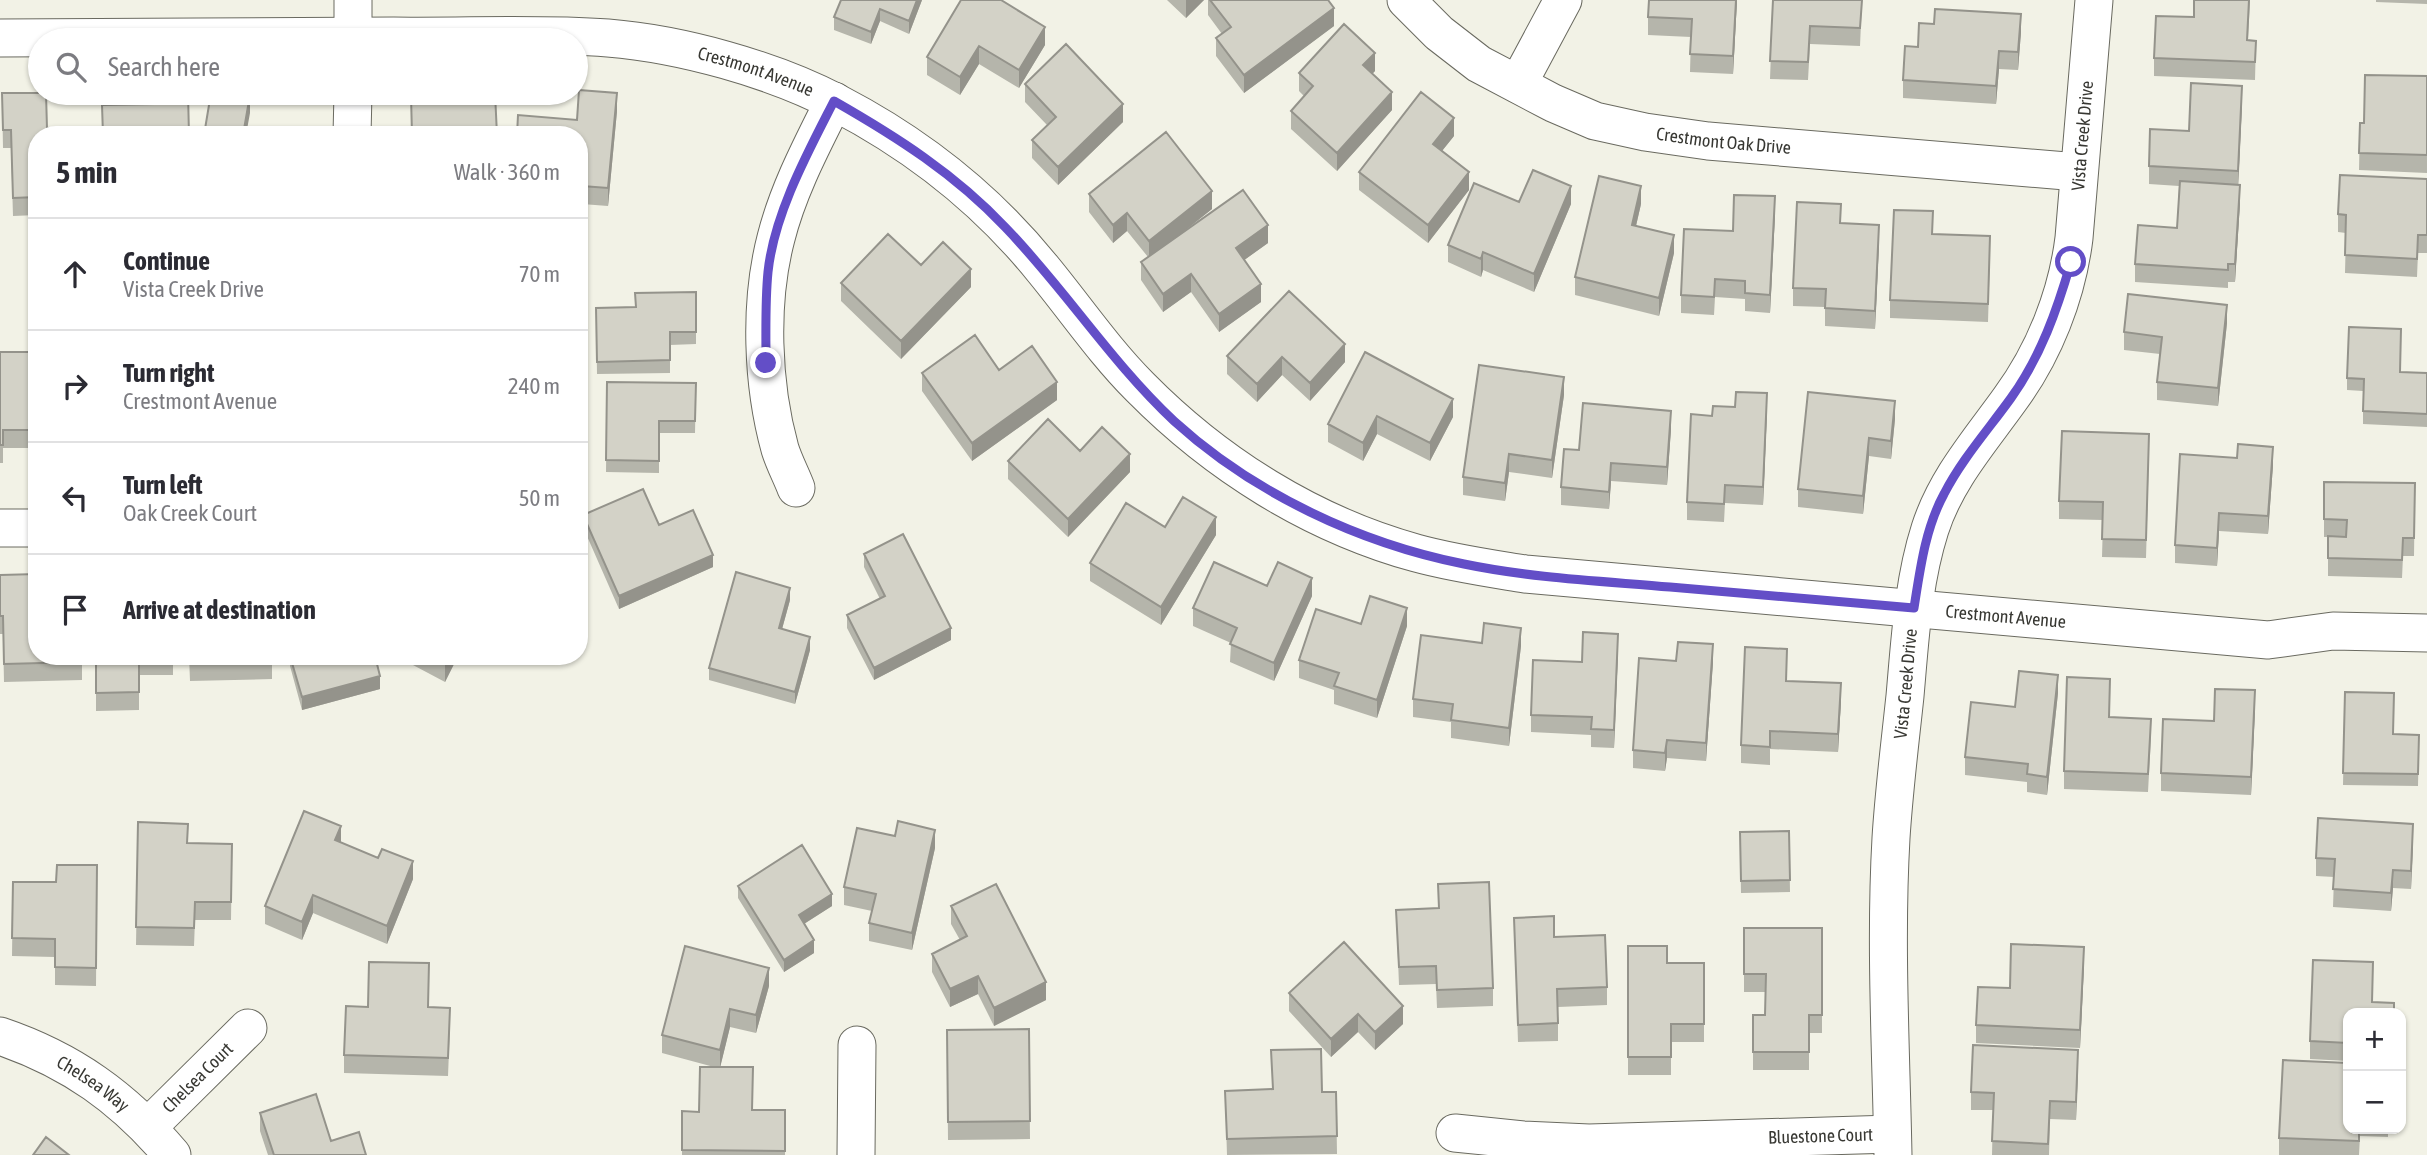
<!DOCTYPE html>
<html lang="en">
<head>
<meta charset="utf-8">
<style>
  :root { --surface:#fff; --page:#f7f7f7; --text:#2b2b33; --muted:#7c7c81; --line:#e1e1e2 }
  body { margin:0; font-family:"Asap Condensed",sans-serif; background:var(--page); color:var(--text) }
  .controls { position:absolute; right:21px; bottom:21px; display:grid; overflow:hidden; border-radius:14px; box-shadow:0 2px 5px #0004 }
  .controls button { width:63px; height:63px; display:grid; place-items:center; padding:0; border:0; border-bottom:2px solid var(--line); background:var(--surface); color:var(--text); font:35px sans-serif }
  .stop { position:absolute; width:21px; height:21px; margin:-16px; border:5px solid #634ec7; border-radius:50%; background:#fff }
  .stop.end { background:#634ec7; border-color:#fff; box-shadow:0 2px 7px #0008 }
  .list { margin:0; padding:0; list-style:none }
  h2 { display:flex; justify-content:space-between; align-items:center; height:91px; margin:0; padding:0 28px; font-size:30px }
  h2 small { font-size:23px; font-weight:400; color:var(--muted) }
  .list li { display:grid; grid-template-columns:46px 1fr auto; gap:21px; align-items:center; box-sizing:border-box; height:112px; padding:0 28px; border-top:2px solid var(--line) }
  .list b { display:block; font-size:26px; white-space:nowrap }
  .list p { margin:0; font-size:23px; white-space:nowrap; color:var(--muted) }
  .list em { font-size:23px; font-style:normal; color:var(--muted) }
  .icon { flex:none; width:38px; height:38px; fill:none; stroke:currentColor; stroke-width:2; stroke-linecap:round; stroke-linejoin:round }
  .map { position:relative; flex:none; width:2427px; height:1155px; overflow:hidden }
  .search { position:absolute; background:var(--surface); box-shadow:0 2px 5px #0004; left:28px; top:28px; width:560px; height:77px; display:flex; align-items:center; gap:18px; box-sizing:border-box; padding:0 24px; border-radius:38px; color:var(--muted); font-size:26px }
  .panel { position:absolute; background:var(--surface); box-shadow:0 2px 5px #0004; left:28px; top:126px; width:560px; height:539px; border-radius:28px }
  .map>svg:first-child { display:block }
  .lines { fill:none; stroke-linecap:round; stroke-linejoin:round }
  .minor-casing { stroke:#6a6a60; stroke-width:39 }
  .minor { stroke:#fff; stroke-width:37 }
  .wall { fill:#b5b5ab }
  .shaded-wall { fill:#94938b }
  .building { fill:#d3d2c7; stroke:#94938b; stroke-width:2 }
  .route { stroke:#634ec7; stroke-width:9 }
  .labels { text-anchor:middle; stroke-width:5; stroke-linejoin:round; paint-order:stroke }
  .street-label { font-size:18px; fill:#383833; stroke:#fff }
</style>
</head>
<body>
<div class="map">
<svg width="2427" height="1155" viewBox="0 0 2427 1155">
  <rect width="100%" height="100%" fill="#f2f2e6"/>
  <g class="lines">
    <defs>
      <g id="minor">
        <path d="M353 0V40"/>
        <path id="s1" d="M1406 0 1439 33 1479 64 1553 103 1595 121 1645 132 1708 141 2078 172"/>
        <path id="s2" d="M0 38C131 38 263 36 394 36 465 37 537 33 608 38 681 44 772 69 837 103 916 144 986 199 1042 268 1075 308 1104 351 1140 387 1216 464 1311 524 1416 553 1452 563 1488 568 1525 574L2268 640 2333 631 2427 633"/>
        <path d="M1518 84 1563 0"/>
        <path d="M352 135 353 93"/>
        <path d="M796 488C791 475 784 462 780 449 762 384 759 303 776 238 788 190 812 145 834 101"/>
        <path d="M0 528H37"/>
        <path id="s3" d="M0 1036C71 1060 124 1098 172 1155"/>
        <path id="s4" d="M148 1127 248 1028"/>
        <path id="s5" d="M1455 1133 1523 1140 1589 1143 1892 1134"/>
        <path d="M856 1155 857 1045"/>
        <path id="s6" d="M1893 1155C1891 1050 1885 943 1891 838 1894 790 1900 743 1905 696 1910 640 1913 582 1930 529 1946 479 1980 441 2010 399 2044 353 2067 295 2074 238L2094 0"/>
      </g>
    </defs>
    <use href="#minor" class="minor-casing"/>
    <use href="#minor" class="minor"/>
  </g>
  <path class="wall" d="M922 0 909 34 880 21 871 44 834 30V17Z
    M961 0 1045 45 1019 88 979 64 960 95 927 75V57Z
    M1167 0H1204L1186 18Z
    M1208 0H1328L1334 26 1244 93 1216 56V38L1222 34 1208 15Z
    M1737 0 1733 74 1690 72 1691 37 1648 35V17Z
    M1773 0H1862L1860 46 1810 44 1808 80 1770 79Z
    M2194 0H2250L2248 40 2256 41 2255 80 2154 76V58L2194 17Z
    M2376 0H2427V4L2376 2Z
    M2021 32 2018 70 1999 69 1996 104 1903 98V80L1918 47Z
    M1375 71 1372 74 1392 110 1337 171 1291 129V111L1304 96 1299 91V73Z
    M2427 76V173L2359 170 2360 123H2364Z
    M1025 84 1123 122 1058 185 1032 158V140L1047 125 1025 102Z
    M2 93 47 128 37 135V215L13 216 11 148H3Z
    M2242 104 2238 185 2240 203 2235 282H2228V288L2135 282V264L2177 228 2179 186 2149 184V166L2189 131Z
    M617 111 608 206 582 204V189H579V135Z
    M1454 136 1442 151 1469 190 1428 243 1359 190V172Z
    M2427 179V253H2418L2417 277 2345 273 2346 233 2338 232V214Z
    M1089 194 1212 209 1181 234 1268 243 1244 260 1261 302 1219 332 1191 292 1163 312 1141 280V262L1148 257 1127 231 1113 243 1089 212Z
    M1519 202 1571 204 1534 292 1483 270 1481 277 1448 262V245Z
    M1641 204 1636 226 1674 253 1659 316 1575 295V277Z
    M1775 214 1770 313 1745 311V299L1715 297 1714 315 1681 313V295L1733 231Z
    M1841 223 1879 243 1875 329 1825 326V307L1793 306V288Z
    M1933 234 1990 254 1988 322 1890 318V300Z
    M921 265 971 287 901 359 841 301V283Z
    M1289 291 1345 362 1310 401 1282 375 1257 402 1227 374V356Z
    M696 292V344L670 345V373L597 374 596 308 635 307Z
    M2227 323 2218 406 2157 400V382L2160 354 2124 350V332Z
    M0 352H37V448H3V463H0Z
    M1365 352 1453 417 1430 461 1377 434 1363 461 1328 442V424Z
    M999 370 1057 400 972 461 922 391V373Z
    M2400 372 2427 373V427L2363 424V391L2347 390V378Z
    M607 382 696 383 695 433H659V473L606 472Z
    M1564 395 1552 478 1509 472 1505 501 1463 495V477Z
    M1767 411 1763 505 1725 503 1724 522 1687 520V502L1712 416Z
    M1895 419 1891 459 1869 456 1863 514 1798 507V489Z
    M1671 429 1667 485 1611 481 1609 509 1561 505V487L1579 450Z
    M1080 451 1130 472 1068 537 1008 479V461Z
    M2149 452 2146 558 2102 557 2103 520 2059 519V501Z
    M2273 465 2268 534 2219 531 2217 566 2175 563V545Z
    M2415 483 2414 556H2403L2402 578 2328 576V537H2324V519Z
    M583 515 713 567 619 609 583 527Z
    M1165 527 1216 535 1161 625 1090 581V563Z
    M864 554 951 640 874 680 847 628V615L880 599 864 567Z
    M0 575 37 656H82V680L4 682 3 634H0Z
    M1267 586 1312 596 1274 681 1230 662 1231 643 1193 626V608Z
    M790 600 782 629 810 650 795 704 709 680V668Z
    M1361 624 1407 626 1377 718 1334 704V690L1299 678V660Z
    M1482 643 1521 646 1509 746 1451 738V722L1413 717V699Z
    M1618 652 1614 748 1591 747V735L1531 732V715L1582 662Z
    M96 656H173V675H139V710L96 711Z
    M189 656H272V679L190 681Z
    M290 656H375L380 689 302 710 290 666Z
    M396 656H458L445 682Z
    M1713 662 1706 761 1667 758 1665 771 1633 768V750Z
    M1786 681 1841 701 1838 752 1770 749V765L1741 763V745Z
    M2345 692 2394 734 2419 735 2418 786 2343 785Z
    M2058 693 2047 795 2027 792V782L1965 775V757L2015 707Z
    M2255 708 2251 795 2161 791V773L2214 721Z
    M2109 717 2151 737 2148 792 2064 789V771Z
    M138 822 188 843 232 844 231 920H195L194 946 136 945Z
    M1789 831 1790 892 1741 893 1740 832Z
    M341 842 413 879 387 944 313 913 302 940 265 924V906Z
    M2413 842 2411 889 2393 888 2391 911 2333 907 2334 877 2316 876V858Z
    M935 848 912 950 869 941V923L872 911 844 905V887Z
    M97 865 96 986 55 985V957L12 956 13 882H56Z
    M738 886 832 906 804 924 814 953 784 972 738 898Z
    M951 906 1046 1000 994 1026 978 994 950 1007 932 972V954L960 940 951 924Z
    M1396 910 1493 988V1006L1437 1008 1436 984 1399 985Z
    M1514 918 1554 937 1607 987V1005L1558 1007V1041L1518 1042Z
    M1744 928H1822V1033H1809V1070H1753V1015H1765V992H1744Z
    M1628 946 1667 963H1704V1042H1671V1075H1628Z
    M2084 965 2080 1048 1976 1043V1025L2010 988Z
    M769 986 756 1033 730 1027 720 1067 753 1110H785V1155H682V1111L699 1112 714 1067 662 1053V1035Z
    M1289 993 1403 1024 1375 1050 1358 1032 1331 1057 1289 1011Z
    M368 1007 450 1026 448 1076 344 1073V1055Z
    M2348 1013V1061L2310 1059V1041Z
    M1029 1029 1030 1139 948 1140 947 1030Z
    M2078 1068 2076 1120 2050 1119 2049 1155H1992L1993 1110H1971V1092Z
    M1225 1091 1336 1092 1337 1154 1227 1155Z
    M260 1113 331 1141 366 1155H268L260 1131Z
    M2348 1129H2388V1137L2360 1136 2359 1155H2279V1138Z"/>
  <path class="shaded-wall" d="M917 0H922L909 34V21Z
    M1186 0H1204L1186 18Z
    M1736 0H1737L1733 74V56Z
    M1334 8V26L1244 93V75Z
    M880 9V21L871 44V32Z
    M2021 14V32L2018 70V52Z
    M1045 27V45L1019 88V70Z
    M979 46V64L960 95V77Z
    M1999 51V69L1996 104V86Z
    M1375 53V71L1363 83V65Z
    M2242 86V104L2238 189V171Z
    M1392 92V110L1337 171V153Z
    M617 93V111L608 206V188Z
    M250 95V113L246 135H243Z
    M1123 104V122L1058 185V167Z
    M1454 118V136L1433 162V144Z
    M1469 172V190L1428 243V225Z
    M2240 185V203L2235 282V264Z
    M1571 186V204L1534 292V274Z
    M1641 186V204L1632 243V225Z
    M1212 191V209L1149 259V241Z
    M1775 196V214L1770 313V295Z
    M1127 213V231L1113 243V225Z
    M1268 225V243L1236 266V248Z
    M1879 225V243L1875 329V311Z
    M1674 235V253L1659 316V298Z
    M1483 252V270L1481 277V259Z
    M971 269V287L901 359V341Z
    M1191 274V292L1163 312V294Z
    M1261 284V302L1219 332V314Z
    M2227 305V323L2218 406V388Z
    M1345 344V362L1310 401V383Z
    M1282 357V375L1257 402V384Z
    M1564 377V395L1552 478V460Z
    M1057 382V400L972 461V443Z
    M1767 393V411L1763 505V487Z
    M1453 399V417L1430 461V443Z
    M1895 401V419L1891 459V441Z
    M1671 411V429L1667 485V467Z
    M1377 416V434L1363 461V443Z
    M1869 438V456L1863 514V496Z
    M2273 447V465L2268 534V516Z
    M1130 454V472L1068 537V519Z
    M1509 454V472L1505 501V483Z
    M1611 463V481L1609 509V492Z
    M2219 513V531L2217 566V548Z
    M1216 517V535L1161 625V607Z
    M713 555V567L619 609V596Z
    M1312 578V596L1274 681V663Z
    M790 588V600L779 640V628Z
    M1407 608V626L1377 718V700Z
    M951 628V640L874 680V668Z
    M1521 628V646L1509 746V728Z
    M1618 634V652L1614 748V730Z
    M810 637V650L795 704V692Z
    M1713 644V662L1706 761V743Z
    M449 656H458L445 682V664Z
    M2058 675V693L2047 795V777Z
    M380 676V689L302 710V697Z
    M1841 683V701L1838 752V734Z
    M2255 690V708L2251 795V777Z
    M1667 740V758L1665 771V753Z
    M2413 824V842L2411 889V871Z
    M341 826V844L335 840Z
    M935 830V848L912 950V933Z
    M413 861V879L387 944V926Z
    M2393 870V888L2391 911V893Z
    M832 894V906L799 927V915Z
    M313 895V913L302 940V922Z
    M814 940V953L784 972V960Z
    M2084 947V965L2080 1048V1030Z
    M769 968V986L756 1033V1015Z
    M978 976V994L950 1007V989Z
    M1046 982V1000L994 1026V1008Z
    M1403 1006V1024L1375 1050V1032Z
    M730 1009V1027L720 1068V1050Z
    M1358 1014V1032L1331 1057V1039Z
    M2078 1050V1068L2076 1120V1102Z"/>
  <path class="building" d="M841 0H917L909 21 880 9 871 32 834 17Z
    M961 0H1001L1045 27 1019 70 979 46 960 77 927 57Z
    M1210 0H1328L1334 8 1244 75 1216 38 1231 27Z
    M1649 0H1736L1733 56 1690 54 1692 19 1648 17Z
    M1773 0H1862L1860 28 1810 26 1808 62 1770 61Z
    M2194 0H2249L2247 40 2256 41 2255 62 2154 58 2156 16 2194 17Z
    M1935 9 2021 14 2018 52 1999 51 1996 86 1903 80 1905 46 1918 47 1919 23 1934 24Z
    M1344 24 1375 53 1363 65 1392 92 1337 153 1291 111 1313 86 1299 73Z
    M1066 44 1123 104 1058 167 1032 140 1056 117 1025 84Z
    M2365 75 2427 76V155L2359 153 2360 123H2364Z
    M2191 83 2242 86 2238 171 2149 166 2150 129 2189 131Z
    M579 90 617 93 608 188 582 186 583 171H579V135H517L518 115 577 120Z
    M1421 92 1454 118 1433 144 1469 172 1428 225 1359 172Z
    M2 93H46L47 128H89V135H37V197L13 198 11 130H3Z
    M154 93H188L189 135H103L102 105 154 104Z
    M211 93H235L250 95 243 135H204Z
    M495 93 497 135H412L411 96Z
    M1166 132 1212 191 1149 241 1127 213 1113 225 1089 194Z
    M1533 170 1571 186 1534 274 1483 252 1481 259 1448 245 1474 183 1519 202Z
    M2340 175 2427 179V235H2418L2417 259 2345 255 2346 215 2338 214Z
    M1599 176 1641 186 1632 225 1674 235 1659 298 1575 277Z
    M2180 181 2240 185 2235 264H2228V270L2135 264 2138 225 2177 228Z
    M1243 190 1268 225 1236 248 1261 284 1219 314 1191 274 1163 294 1141 262Z
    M1734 195 1775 196 1770 295 1745 293V281L1715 279 1714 297 1681 295 1684 229 1733 231Z
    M1797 202 1841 204 1840 223 1879 225 1875 311 1825 308 1826 289 1793 288Z
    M1894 210 1933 211 1932 234 1990 236 1988 304 1890 300Z
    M888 234 921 265 943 242 971 269 901 341 841 283Z
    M1289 291 1345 344 1310 383 1282 357 1257 384 1227 356Z
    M696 292V332H670V360L597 362 596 308 636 307 635 293Z
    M2128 294 2227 305 2218 388 2157 382 2162 337 2124 332Z
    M2349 327 2401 329 2400 372 2427 373V414L2363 411 2364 379 2347 378Z
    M975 335 999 370 1032 346 1057 382 972 443 922 373Z
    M0 352H37V430H3V445H0Z
    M1365 352 1453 399 1430 443 1377 416 1363 443 1328 424Z
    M1479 365 1564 377 1552 460 1509 454 1505 483 1463 477Z
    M607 382 696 383 695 421H659V461L606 460Z
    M1736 392 1767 393 1763 487 1725 485 1724 504 1687 502 1691 414 1712 416 1713 406 1735 407Z
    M1808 392 1895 401 1891 441 1869 438 1863 496 1798 489Z
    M1583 403 1671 411 1667 467 1611 463 1609 492 1561 487 1564 449 1579 450Z
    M1048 419 1080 451 1102 427 1130 454 1068 519 1008 461Z
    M2062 431 2149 434 2146 540 2102 539 2103 502 2059 501Z
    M2238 444 2273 447 2268 516 2219 513 2217 548 2175 545 2180 454 2237 458Z
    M2324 482 2415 483 2414 538H2403L2402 560 2328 558V536L2346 537 2347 520 2324 519Z
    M643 489 659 525 693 510 713 555 619 596 583 515Z
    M1183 497 1216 517 1161 607 1090 563 1126 503 1165 527Z
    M903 534 951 628 874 668 847 615 885 596 864 554Z
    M1214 562 1267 586 1278 562 1312 578 1274 663 1230 644 1237 628 1193 608Z
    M736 572 790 588 779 628 810 637 795 692 709 668Z
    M37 574V656H82V662L4 664 3 616H0V575Z
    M1370 596 1407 608 1377 700 1334 686 1339 673 1299 660 1316 609 1361 624Z
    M1484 623 1521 628 1509 728 1451 720 1453 704 1413 699 1421 635 1482 643Z
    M1583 632 1618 634 1614 730 1591 729 1592 717 1531 715 1533 660 1582 662Z
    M1678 642 1713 644 1706 743 1667 740 1665 753 1633 750 1639 658 1676 661Z
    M1745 647 1787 649 1786 681 1841 683 1838 734 1770 731V747L1741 745Z
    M96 656H173V657H139V692L96 693Z
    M189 656H272V661L190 663Z
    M290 656H375L380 676 302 697Z
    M430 656H449L445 664Z
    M2019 671 2058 675 2047 777 2027 774 2028 764 1965 757 1971 702 2015 707Z
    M2067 677 2110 679 2109 717 2151 719 2148 774 2064 771Z
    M2215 689 2255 690 2251 777 2161 773 2163 719 2214 721Z
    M2345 692 2394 693 2393 734 2419 735 2418 774 2343 773Z
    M304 811 341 826 335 840 378 858 382 849 413 861 387 926 313 895 302 922 265 906Z
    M2318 818 2413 824 2411 871 2393 870 2391 893 2333 889 2335 859 2316 858Z
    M898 821 935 830 912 933 869 923 876 894 844 887 857 828 895 836Z
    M138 822 188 824 187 843 232 844 231 902H195L194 928 136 927Z
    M1789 831 1790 880 1741 881 1740 832Z
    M802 845 832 894 799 915 814 940 784 960 738 886Z
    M57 865H97L96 968 55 967V939L12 938 13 882H56Z
    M1489 882 1493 988 1437 990 1436 966 1399 967 1396 910 1439 908 1438 884Z
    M996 884 1046 982 994 1008 978 976 950 989 932 954 967 936 951 906Z
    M1554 916V937L1605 935 1607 987 1557 989 1558 1023 1518 1025 1514 918Z
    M1744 928H1822V1015H1809V1052H1753V1015H1765L1766 974H1744Z
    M1344 942 1403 1006 1375 1032 1358 1014 1331 1039 1289 993Z
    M2011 944 2084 947 2080 1030 1976 1025 1978 987 2010 988Z
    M685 946 769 968 756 1015 730 1009 720 1050 662 1035Z
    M1628 946H1667V963H1704V1024H1671V1057H1628Z
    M2313 960 2373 962 2372 1002 2394 1003V1013H2348V1043L2310 1041Z
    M369 962 429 963 428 1007 450 1008 448 1058 344 1055 346 1006 368 1007Z
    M1029 1029 1030 1121 948 1122 947 1030Z
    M1973 1045 2078 1050 2076 1102 2050 1101 2048 1144 1992 1141 1994 1093 1971 1092Z
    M1321 1049 1322 1092H1336L1337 1136 1227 1139 1225 1091 1273 1089 1271 1050Z
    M2283 1060 2348 1063V1129H2359V1141L2279 1138Z
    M700 1067H753L752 1110H785V1151L682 1150V1111L699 1112Z
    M316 1094 331 1141 359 1132 366 1155H274L260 1113Z
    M46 1137 69 1155H33Z"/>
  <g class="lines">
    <path class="route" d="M766 363C766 333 765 302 768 272 774 214 808 152 834 101 897 137 955 174 1005 227 1065 289 1111 362 1174 421 1253 493 1359 543 1464 564 1531 578 1601 581 1670 587 1751 594 1832 601 1914 608 1920 570 1925 529 1944 494 1962 459 1988 430 2011 398 2041 356 2057 310 2071 262"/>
  </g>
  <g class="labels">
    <g class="street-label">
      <text dy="6" stroke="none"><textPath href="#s2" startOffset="760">Crestmont Avenue</textPath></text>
      <text dy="6" stroke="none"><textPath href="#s6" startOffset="1060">Vista Creek Drive</textPath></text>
      <text dy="6" stroke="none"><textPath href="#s1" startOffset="357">Crestmont Oak Drive</textPath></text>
      <text dy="6" stroke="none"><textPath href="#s2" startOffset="2186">Crestmont Avenue</textPath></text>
      <text dy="6" stroke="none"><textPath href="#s6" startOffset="472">Vista Creek Drive</textPath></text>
      <text dy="6" stroke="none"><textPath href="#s4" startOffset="70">Chelsea Court</textPath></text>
      <text dy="6" stroke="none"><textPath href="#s3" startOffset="105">Chelsea Way</textPath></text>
      <text dy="6" stroke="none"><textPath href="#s5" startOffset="366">Bluestone Court</textPath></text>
    </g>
  </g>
</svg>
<div class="controls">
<button>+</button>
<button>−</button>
</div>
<div class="stop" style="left:2071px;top:262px"></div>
<div class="stop end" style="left:766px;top:363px"></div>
<div class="search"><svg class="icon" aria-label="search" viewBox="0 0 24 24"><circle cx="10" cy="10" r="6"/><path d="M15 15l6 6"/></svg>Search here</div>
<section class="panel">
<h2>5 min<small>Walk · 360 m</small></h2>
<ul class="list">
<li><svg class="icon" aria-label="ahead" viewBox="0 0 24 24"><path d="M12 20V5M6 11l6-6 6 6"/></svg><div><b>Continue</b><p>Vista Creek Drive</p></div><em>70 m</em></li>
<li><svg class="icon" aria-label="right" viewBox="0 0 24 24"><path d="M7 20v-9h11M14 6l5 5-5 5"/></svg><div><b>Turn right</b><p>Crestmont Avenue</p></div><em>240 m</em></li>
<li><svg class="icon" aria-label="left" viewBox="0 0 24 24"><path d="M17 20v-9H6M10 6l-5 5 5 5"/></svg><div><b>Turn left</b><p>Oak Creek Court</p></div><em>50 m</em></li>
<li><svg class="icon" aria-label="arrive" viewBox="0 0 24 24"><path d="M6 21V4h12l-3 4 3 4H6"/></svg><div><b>Arrive at destination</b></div></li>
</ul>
</section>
</div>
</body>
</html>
